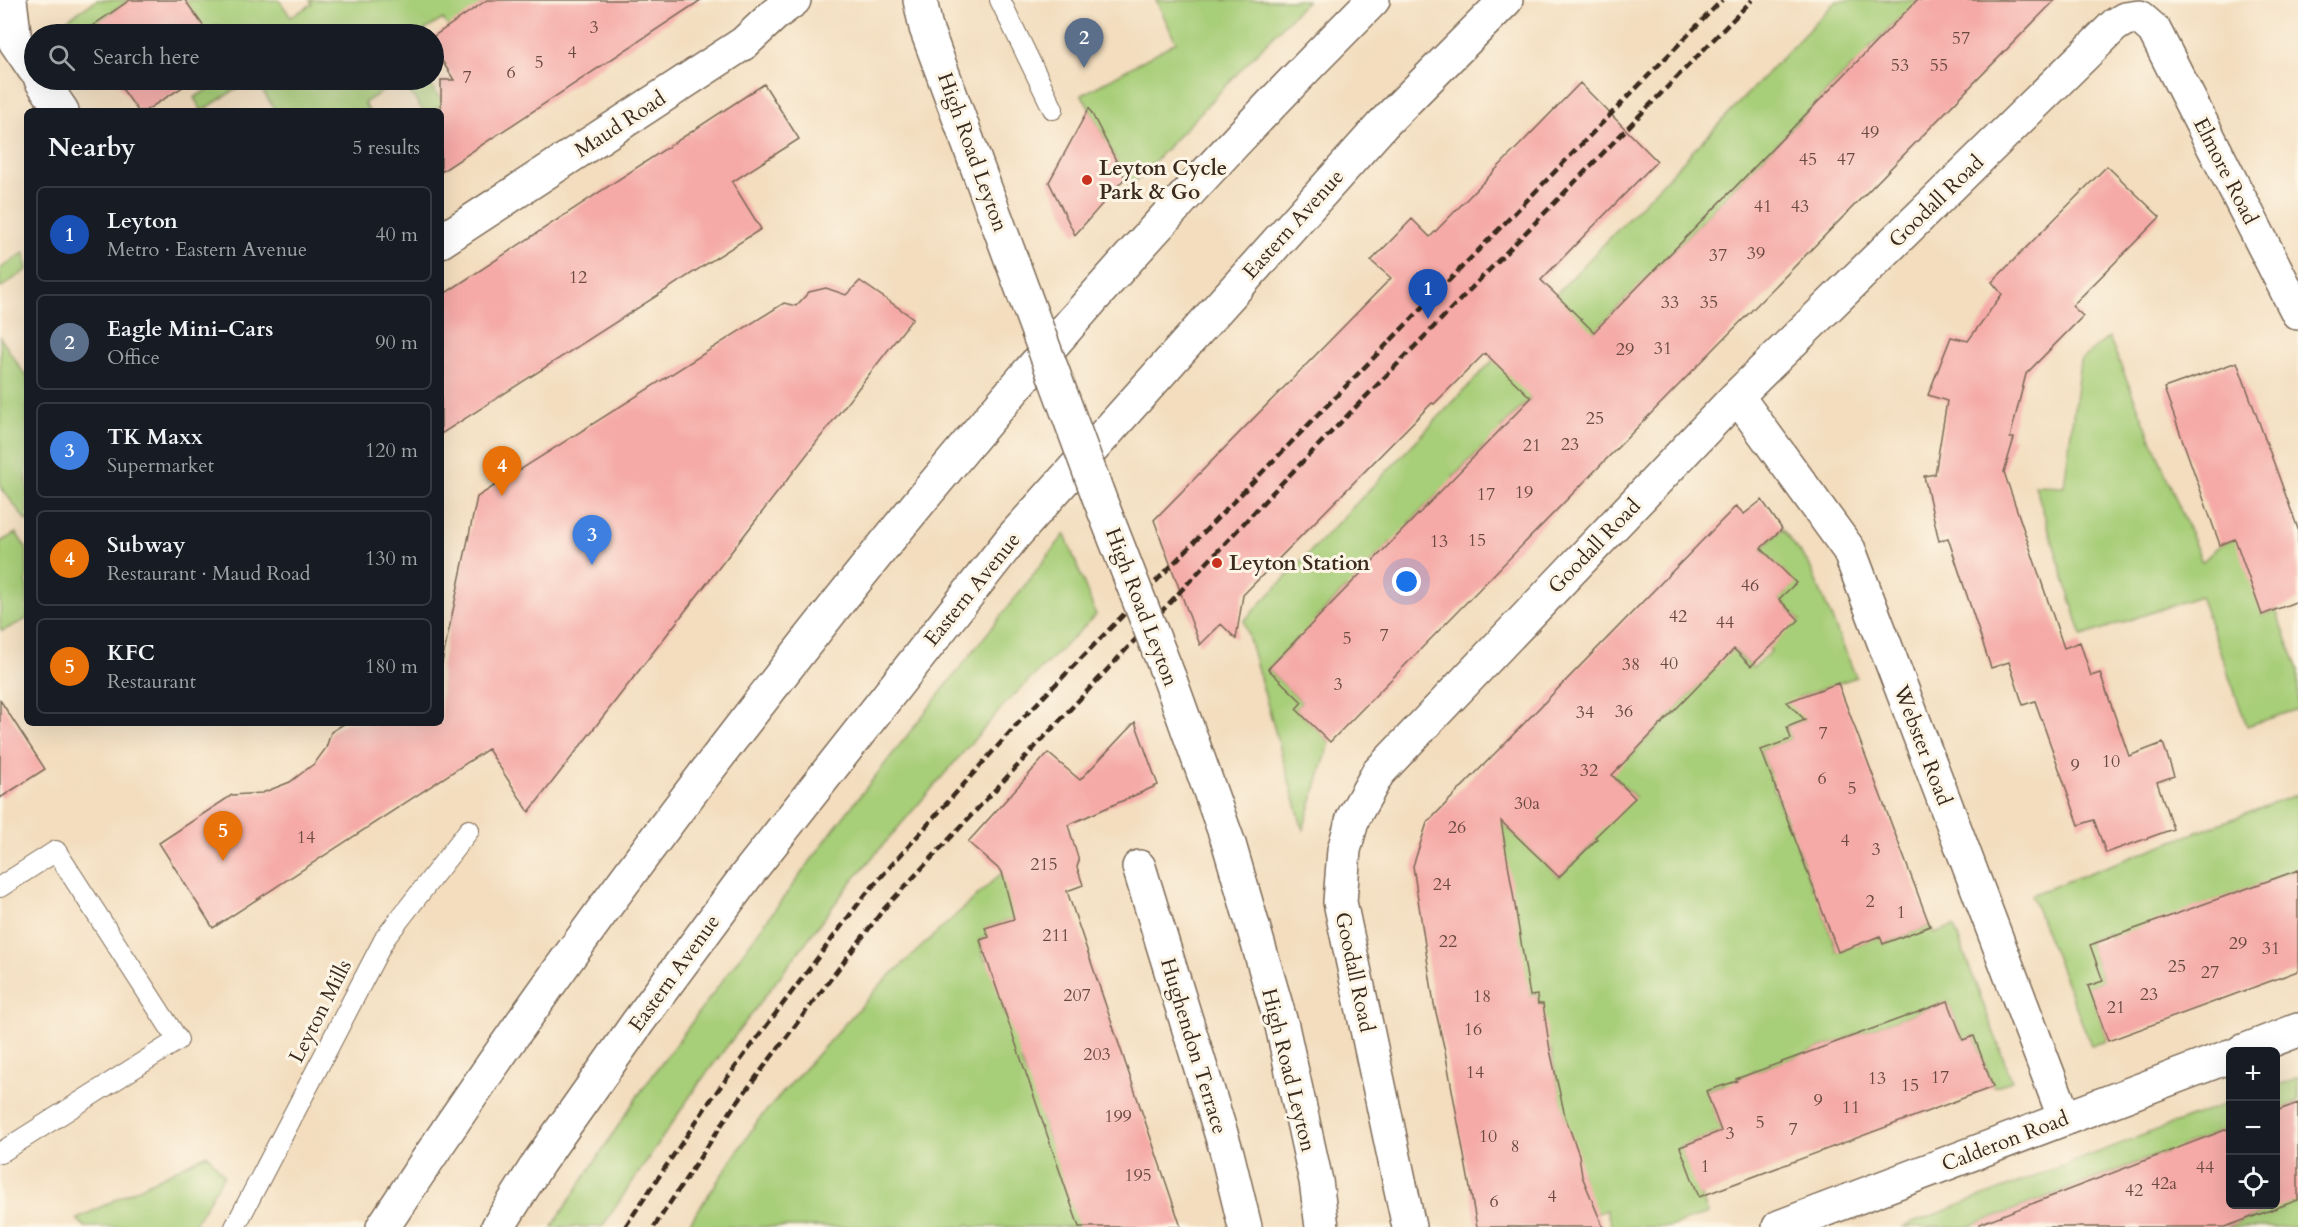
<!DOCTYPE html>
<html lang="en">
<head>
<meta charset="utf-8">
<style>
  :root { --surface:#171b24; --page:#20242c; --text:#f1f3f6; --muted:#9ea1a6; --line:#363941; --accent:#7c3aed }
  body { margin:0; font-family:Cardo,serif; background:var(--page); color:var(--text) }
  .controls { position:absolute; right:18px; bottom:18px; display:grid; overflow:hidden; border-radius:9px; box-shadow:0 6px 24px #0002 }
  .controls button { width:54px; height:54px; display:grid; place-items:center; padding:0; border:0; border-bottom:2px solid var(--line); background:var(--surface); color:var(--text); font:30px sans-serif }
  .you { position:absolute; left:1407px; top:582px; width:21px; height:21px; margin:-15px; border:4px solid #fff; border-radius:50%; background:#1a73e8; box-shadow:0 0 0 9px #1a73e833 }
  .badge { display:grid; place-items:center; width:39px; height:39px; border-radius:50%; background:var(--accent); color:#fff; font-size:20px; font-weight:700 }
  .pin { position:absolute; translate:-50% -50px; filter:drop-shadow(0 2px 3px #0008) }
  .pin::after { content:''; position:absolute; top:32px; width:21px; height:18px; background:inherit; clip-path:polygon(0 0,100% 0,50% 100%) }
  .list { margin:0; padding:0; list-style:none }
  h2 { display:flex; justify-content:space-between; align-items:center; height:78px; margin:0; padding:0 24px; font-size:26px }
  h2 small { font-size:20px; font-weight:400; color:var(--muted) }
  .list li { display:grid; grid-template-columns:39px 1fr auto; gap:18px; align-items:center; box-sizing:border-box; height:96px; margin:0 12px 12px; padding:0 12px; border:2px solid var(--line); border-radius:9px }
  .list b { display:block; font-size:22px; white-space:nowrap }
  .list p { margin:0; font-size:20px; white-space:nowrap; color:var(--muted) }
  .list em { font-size:20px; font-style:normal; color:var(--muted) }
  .icon { flex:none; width:33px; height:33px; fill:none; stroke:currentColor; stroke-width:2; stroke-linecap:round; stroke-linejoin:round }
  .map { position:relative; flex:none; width:2298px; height:1227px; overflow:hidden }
  .search { position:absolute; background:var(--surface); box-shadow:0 6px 24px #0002; left:24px; top:24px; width:420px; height:66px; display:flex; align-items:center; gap:15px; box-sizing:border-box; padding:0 21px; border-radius:33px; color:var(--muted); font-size:22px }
  .panel { position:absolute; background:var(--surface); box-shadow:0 6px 24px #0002; left:24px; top:108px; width:420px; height:618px; border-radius:9px }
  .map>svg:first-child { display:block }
  .green { fill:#a7ce78; stroke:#717c4b; stroke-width:1.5 }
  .building { fill:#f5aaa7 }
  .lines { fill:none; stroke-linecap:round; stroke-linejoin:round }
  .lane-casing { stroke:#7b6956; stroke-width:22 }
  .street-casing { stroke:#7b6956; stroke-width:36 }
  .primary-casing { stroke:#7b6956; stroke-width:36 }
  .highway-casing { stroke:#7b6956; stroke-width:36 }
  .lane { stroke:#fff; stroke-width:20 }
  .street { stroke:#fff; stroke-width:33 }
  .primary { stroke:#fff; stroke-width:33 }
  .highway { stroke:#fff; stroke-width:33 }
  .rail { stroke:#3b2a1e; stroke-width:4.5; stroke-dasharray:9 4.5; stroke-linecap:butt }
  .primary-bridge-casing { stroke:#7b6956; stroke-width:36; stroke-linecap:butt }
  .primary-bridge { stroke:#fff; stroke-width:33 }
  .poi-dot { fill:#c8321e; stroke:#fcf5e5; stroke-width:2 }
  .labels { text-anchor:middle; stroke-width:6; stroke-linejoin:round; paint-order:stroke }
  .number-label { font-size:18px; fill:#6a4a40 }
  .street-label { font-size:21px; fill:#3b2a1e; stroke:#fcf5e5 }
  .poi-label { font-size:21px; font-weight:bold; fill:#3b2a1e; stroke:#fcf5e5; text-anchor:start }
</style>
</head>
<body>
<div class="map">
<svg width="2298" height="1227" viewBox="0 0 2298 1227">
  <rect width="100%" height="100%" fill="#fcf5e5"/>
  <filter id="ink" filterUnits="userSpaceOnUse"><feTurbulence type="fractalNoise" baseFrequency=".0167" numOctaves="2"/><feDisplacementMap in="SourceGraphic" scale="12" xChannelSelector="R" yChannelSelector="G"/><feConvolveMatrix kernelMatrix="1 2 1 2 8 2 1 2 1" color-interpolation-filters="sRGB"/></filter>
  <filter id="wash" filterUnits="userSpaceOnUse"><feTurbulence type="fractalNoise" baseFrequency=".008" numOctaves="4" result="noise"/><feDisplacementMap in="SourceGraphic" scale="24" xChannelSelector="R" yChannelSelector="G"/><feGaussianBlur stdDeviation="1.35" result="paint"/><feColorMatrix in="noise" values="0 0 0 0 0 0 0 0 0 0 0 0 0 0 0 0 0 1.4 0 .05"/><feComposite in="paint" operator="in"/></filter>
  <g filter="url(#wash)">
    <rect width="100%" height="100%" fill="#f3ddbe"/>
    <path class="green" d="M97 0H147L128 1 84 31 85 34H63L57 26Z
      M185 0H279L291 17 312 4 310 0H487L481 4 483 79 443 19 423 31 424 34H225L218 26 205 34H178L198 20Z
      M1156 0H1307L1130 187 1082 95 1176 42Z
      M1837 0H1916L1915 2 1948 33 1899 18 1869 48 1902 81 1887 97 1853 65 1501 428 1535 462 1519 479 1484 446 1453 477 1487 511 1472 527 1438 494 1408 524 1442 558 1425 575 1391 542 1362 572 1396 605 1380 621 1346 588 1315 620 1349 655 1332 672 1297 638 1268 669 1302 702 1296 709 1330 742 1303 830 1244 621Z
      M222 80H250L202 111 194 98Z
      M255 80H400L364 103 369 111H276Z
      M402 80H427L444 104 433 111H423Z
      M25 252 27 270 0 288V269Z
      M0 337 25 375 27 374V522L0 486Z
      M2109 337 2202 562 2220 545 2248 534 2262 615 2276 610 2298 670V709L2247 726 2200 596 2082 636 2035 485 2064 486 2080 361Z
      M1782 529 1809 564 1856 677 1797 698 1805 720 1787 727 1791 739 1761 750 1770 774 1813 758 1816 768 1772 784 1789 828 1834 812 1841 830 1797 847 1812 888 1857 872 1821 906 1837 952 1880 936 1883 944 1930 926 1934 933 1954 926 2012 1081 1993 1087 1974 1036 1963 1040 1948 1001 1736 1079 1751 1120 1740 1124 1725 1084 1706 1090 1721 1131 1680 1147 1708 1213 1670 1227H1612L1606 1210 1557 1227 1584 1184 1582 1176 1562 1106 1551 1050H1542L1543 1004H1538L1537 995 1530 996 1496 854 1505 842 1493 830 1501 821 1559 877 1597 840 1569 814 1635 797 1578 742 1594 725 1628 759 1733 649 1753 668 1771 651 1716 596 1799 620 1779 599 1795 583 1762 549Z
      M16 533 27 549V619L2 631 0 628V542Z
      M1065 534 1096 615 1004 705 852 881 697 1086 602 1227H552L639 1094 834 829Z
      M2298 794V870L2111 939 2109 933 2089 941 2103 981 2089 986 2108 1041 2091 1045 2031 895Z
      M1008 867 1023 916 986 928 989 937 979 940 985 960 996 957 1010 999 1001 1002 1006 1017 1015 1015 1030 1058 1021 1061 1027 1077 1036 1075 1042 1120 1049 1140 1101 1227H971L968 1224 964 1227H687L759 1119 880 985Z
      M2298 1077V1102L2276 1111V1086Z
      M2230 1102V1128L2180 1147 2196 1192 2198 1227 2168 1151 1968 1227H1902Z
      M207 1154 224 1175 193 1227H85L77 1219Z
      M2276 1179 2285 1204 2298 1199V1227H2226L2262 1213 2276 1204Z"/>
    <g id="blocks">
      <path class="building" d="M130 0H185L209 34H85L83 32Z
        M487 0H701L441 172V80H454L434 48V36Z
        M1917 0H2055L1330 742 1296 709 1302 702 1268 669 1531 398 1485 353 1434 404 1432 403 1243 595 1236 639 1221 624 1200 645 1154 520 1391 278 1371 261 1412 219 1430 237 1580 83 1657 161 1541 280 1594 332Z
        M116 80H194L145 111H138Z
        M764 84 799 139 732 182 761 229 441 434V296Z
        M1089 108 1125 178 1075 235 1049 182Z
        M2107 166 2160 217 2072 306 2083 316 2026 374 2010 438H2014L2004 472 2064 648 2080 642 2091 676 2100 673 2129 756 2163 743 2174 776 2157 782 2173 829 2106 853 2094 820 2079 825 2035 701 2023 705 2009 662 1991 668 1948 538 1939 541 1924 476 1935 474 1947 401 1928 395 1951 337 1968 341 2002 294 1992 282Z
        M860 281 913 318 529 812 488 749 213 928 159 843 232 795 262 793 290 782 315 763 326 748 331 732 345 723H441V667L477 497 784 303 796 306 809 292 826 288 846 295Z
        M2237 362 2298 529V601L2262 615 2235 539 2220 545 2164 388Z
        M1762 500 1782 529 1761 548 1796 583 1779 599 1799 620 1751 666 1734 649 1612 775 1635 798 1595 837 1597 839 1559 877 1501 821 1530 996 1537 995 1538 1004H1543L1550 1050 1565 1116 1579 1155 1582 1176 1603 1227H1477L1445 1051 1434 1004 1413 866 1427 823 1736 506 1744 514Z
        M1838 683 1930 926 1883 944 1880 936 1838 952 1761 750 1791 739 1787 727 1805 720 1787 702Z
        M0 700 45 769 0 798Z
        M1135 722 1158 785 1068 825 1079 861 1077 867 1083 885 1067 891 1181 1227H1079L980 940 989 937 985 928 1014 919 1002 872 968 842 1048 753 1080 780Z
        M2298 870V971L2108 1041 2088 986 2103 981 2090 945Z
        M1948 1001 1963 1040 1974 1036 1993 1087 1699 1197 1680 1147 1721 1131 1706 1091 1737 1081 1736 1079Z
        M2298 1103V1200L2225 1227H1979V1224L2230 1128V1204H2276V1111Z"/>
    </g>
  </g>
  <g filter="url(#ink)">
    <use href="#blocks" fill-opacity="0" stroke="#7b6956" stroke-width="1.5"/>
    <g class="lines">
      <defs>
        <path id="lane" d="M1000 0 1053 109
          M0 887 56 851 178 1040 0 1153
          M235 1227 385 938 469 830"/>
        <path id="street" d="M10 0 15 41 34 69
          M41 80 62 111
          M441 241 744 43 775 14 794 0
          M1737 396 1849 550 2065 1119
          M1139 867 1227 1153 1245 1227
          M2241 1052 2298 1030
          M1409 1227 1340 902 1344 850 1353 818 1378 773 1737 396 2115 25 2125 19 2139 17 2154 30 2298 313
          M1779 1227 2230 1056"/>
        <path id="primary" d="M920 0 926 28 1024 294
          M1169 677 1229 844 1282 1026 1316 1181 1322 1227"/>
        <path id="highway" d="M383 1227C496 1054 617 887 743 724 938 470 1147 226 1373 0
          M498 1227 539 1162 638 1022 746 876 1013 537 1383 124 1506 0"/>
      </defs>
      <use href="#lane" class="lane-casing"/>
      <use href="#street" class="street-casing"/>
      <use href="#primary" class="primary-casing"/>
      <use href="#highway" class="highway-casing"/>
      <use href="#lane" class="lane"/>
      <use href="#street" class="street"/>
      <use href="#primary" class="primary"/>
      <use href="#highway" class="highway"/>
      <path class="rail" d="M625 1227 712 1098 865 895 1020 721 1722 0
        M654 1227 732 1109 883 910 1272 493 1752 0"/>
      <defs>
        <path id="primary-bridge" d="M1024 294 1100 500 1169 677"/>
      </defs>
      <use href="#primary-bridge" class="primary-bridge-casing"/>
      <use href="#primary-bridge" class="primary-bridge"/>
    </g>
  </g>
  <g class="poi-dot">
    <circle cx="1087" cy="180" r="6"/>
    <circle cx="1217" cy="563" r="6"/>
  </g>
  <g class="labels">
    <g class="number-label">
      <text x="594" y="33">3</text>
      <text x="1961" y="44">57</text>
      <text x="572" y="58">4</text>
      <text x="539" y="68">5</text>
      <text x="1900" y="71">53</text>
      <text x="1939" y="71">55</text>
      <text x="511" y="78">6</text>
      <text x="467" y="83">7</text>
      <text x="1870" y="138">49</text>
      <text x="1808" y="165">45</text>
      <text x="1846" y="165">47</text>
      <text x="1763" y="212">41</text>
      <text x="1800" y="212">43</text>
      <text x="1756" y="259">39</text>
      <text x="1718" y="261">37</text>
      <text x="578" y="283">12</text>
      <text x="1670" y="308">33</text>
      <text x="1709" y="308">35</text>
      <text x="1663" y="354">31</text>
      <text x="1625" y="355">29</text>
      <text x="1595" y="424">25</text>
      <text x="1570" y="450">23</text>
      <text x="1532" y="451">21</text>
      <text x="1524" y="498">19</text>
      <text x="1486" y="500">17</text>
      <text x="1477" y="546">15</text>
      <text x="1439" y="547">13</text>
      <text x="1750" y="591">46</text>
      <text x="1678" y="622">42</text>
      <text x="1725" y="628">44</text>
      <text x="1384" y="641">7</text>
      <text x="1347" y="644">5</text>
      <text x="1669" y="669">40</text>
      <text x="1631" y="670">38</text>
      <text x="1338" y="690">3</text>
      <text x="1624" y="717">36</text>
      <text x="1585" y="718">34</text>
      <text x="1823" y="739">7</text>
      <text x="2111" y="767">10</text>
      <text x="2075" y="771">9</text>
      <text x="1589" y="776">32</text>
      <text x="1822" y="784">6</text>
      <text x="1852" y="794">5</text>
      <text x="1527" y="809">30a</text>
      <text x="1457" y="833">26</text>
      <text x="306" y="843">14</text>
      <text x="1845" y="846">4</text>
      <text x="1876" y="855">3</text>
      <text x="1044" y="870">215</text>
      <text x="1442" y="890">24</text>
      <text x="1870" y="907">2</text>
      <text x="1901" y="918">1</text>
      <text x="1056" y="941">211</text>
      <text x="1448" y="947">22</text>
      <text x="2238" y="949">29</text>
      <text x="2271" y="954">31</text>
      <text x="2177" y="972">25</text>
      <text x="2210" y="978">27</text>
      <text x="2149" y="1000">23</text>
      <text x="1077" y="1001">207</text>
      <text x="1482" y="1002">18</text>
      <text x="2116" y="1013">21</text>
      <text x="1473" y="1035">16</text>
      <text x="1097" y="1060">203</text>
      <text x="1475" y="1078">14</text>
      <text x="1940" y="1083">17</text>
      <text x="1877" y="1084">13</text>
      <text x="1910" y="1091">15</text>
      <text x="1818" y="1106">9</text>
      <text x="1851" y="1113">11</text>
      <text x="1118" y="1122">199</text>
      <text x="1760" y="1128">5</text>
      <text x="1793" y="1135">7</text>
      <text x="1730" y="1139">3</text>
      <text x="1488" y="1142">10</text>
      <text x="1515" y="1152">8</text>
      <text x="1705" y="1172">1</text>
      <text x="2205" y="1173">44</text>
      <text x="1138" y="1181">195</text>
      <text x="2164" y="1189">42a</text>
      <text x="2134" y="1196">42</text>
      <text x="1552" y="1202">4</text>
      <text x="1494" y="1207">6</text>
    </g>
    <g class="street-label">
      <text transform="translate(620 124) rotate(-33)" y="7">Maud Road</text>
      <text transform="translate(973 152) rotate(70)" y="7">High Road Leyton</text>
      <text transform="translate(2226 171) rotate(63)" y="7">Elmore Road</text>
      <text transform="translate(1936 201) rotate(-44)" y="7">Goodall Road</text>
      <text transform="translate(1293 224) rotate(-48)" y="7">Eastern Avenue</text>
      <text transform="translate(1594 546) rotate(-46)" y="7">Goodall Road</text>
      <text transform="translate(972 589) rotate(-51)" y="7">Eastern Avenue</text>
      <text transform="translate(1142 607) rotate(69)" y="7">High Road Leyton</text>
      <text transform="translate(1923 745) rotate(69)" y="7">Webster Road</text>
      <text transform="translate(1355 972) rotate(78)" y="7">Goodall Road</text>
      <text transform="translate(674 973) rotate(-54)" y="7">Eastern Avenue</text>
      <text transform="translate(320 1011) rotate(-63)" y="7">Leyton Mills</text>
      <text transform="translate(1194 1046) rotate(73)" y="7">Hughendon Terrace</text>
      <text transform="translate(1289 1070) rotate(76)" y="7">High Road Leyton</text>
      <text transform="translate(2005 1141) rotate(-21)" y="7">Calderon Road</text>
    </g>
    <g class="poi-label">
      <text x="1099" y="175">Leyton Cycle<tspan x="1099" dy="24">Park &amp; Go</tspan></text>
      <text x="1229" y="570">Leyton Station</text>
    </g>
  </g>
</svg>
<div class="controls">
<button>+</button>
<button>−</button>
<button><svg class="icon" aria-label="locate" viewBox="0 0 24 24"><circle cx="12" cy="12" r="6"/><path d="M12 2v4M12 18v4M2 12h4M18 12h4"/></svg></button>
</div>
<div class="you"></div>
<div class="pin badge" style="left:1428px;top:319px;background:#1a4fb4">1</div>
<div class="pin badge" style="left:1084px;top:68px;background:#5c6f8a">2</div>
<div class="pin badge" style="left:592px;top:565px;background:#3f7fe0">3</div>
<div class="pin badge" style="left:502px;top:496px;background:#e8710a">4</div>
<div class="pin badge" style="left:223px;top:861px;background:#e8710a">5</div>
<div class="search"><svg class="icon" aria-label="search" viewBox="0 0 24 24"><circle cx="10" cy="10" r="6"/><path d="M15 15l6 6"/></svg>Search here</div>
<section class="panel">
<h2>Nearby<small>5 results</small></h2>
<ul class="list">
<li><span class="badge" style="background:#1a4fb4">1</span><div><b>Leyton</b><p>Metro · Eastern Avenue</p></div><em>40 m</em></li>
<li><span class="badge" style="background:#5c6f8a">2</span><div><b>Eagle Mini-Cars</b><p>Office</p></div><em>90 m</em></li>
<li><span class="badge" style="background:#3f7fe0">3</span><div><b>TK Maxx</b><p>Supermarket</p></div><em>120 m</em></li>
<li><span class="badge" style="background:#e8710a">4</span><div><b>Subway</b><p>Restaurant · Maud Road</p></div><em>130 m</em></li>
<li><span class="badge" style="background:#e8710a">5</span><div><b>KFC</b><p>Restaurant</p></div><em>180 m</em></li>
</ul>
</section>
</div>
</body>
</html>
